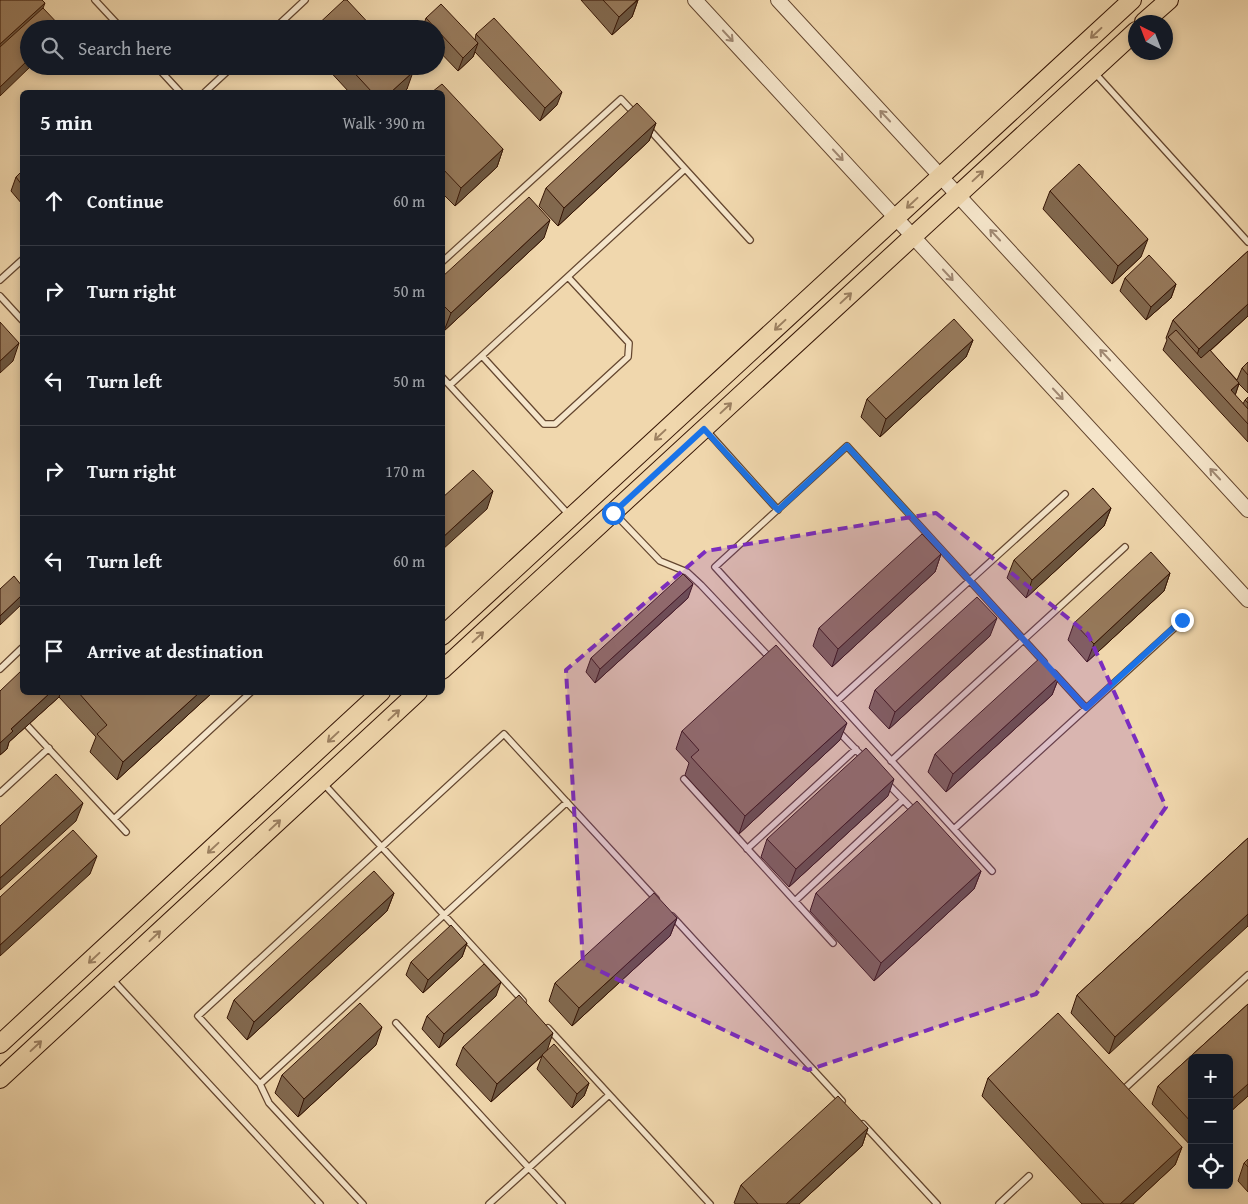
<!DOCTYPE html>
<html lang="en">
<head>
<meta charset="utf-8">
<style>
  :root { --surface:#171b24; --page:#242831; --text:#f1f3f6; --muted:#9ea1a6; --line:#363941 }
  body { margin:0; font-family:"Gentium Book Plus",serif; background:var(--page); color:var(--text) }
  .controls { position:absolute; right:15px; bottom:15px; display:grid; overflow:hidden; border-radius:8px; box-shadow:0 2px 8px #0003 }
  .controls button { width:45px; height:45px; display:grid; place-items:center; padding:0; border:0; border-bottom:1px solid var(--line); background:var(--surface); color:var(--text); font:25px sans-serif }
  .compass { position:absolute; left:1128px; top:15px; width:45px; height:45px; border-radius:50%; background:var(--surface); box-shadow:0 2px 8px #0003; rotate:318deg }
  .stop { position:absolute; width:15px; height:15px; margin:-11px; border:4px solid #1a73e8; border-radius:50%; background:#fff }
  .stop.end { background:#1a73e8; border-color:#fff; box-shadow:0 1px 5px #0008 }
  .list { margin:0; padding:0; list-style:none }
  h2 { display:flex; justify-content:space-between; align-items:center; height:65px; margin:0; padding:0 20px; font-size:21px }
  h2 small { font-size:16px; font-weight:400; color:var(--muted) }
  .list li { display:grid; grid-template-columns:32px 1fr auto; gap:15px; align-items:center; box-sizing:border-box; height:90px; padding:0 20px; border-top:1px solid var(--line) }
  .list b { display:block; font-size:19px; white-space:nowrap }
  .list em { font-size:16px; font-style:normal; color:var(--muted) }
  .icon { flex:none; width:28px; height:28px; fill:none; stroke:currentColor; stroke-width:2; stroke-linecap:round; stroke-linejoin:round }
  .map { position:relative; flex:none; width:1248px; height:1204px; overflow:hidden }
  .search { position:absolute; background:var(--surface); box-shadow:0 2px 8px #0003; left:20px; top:20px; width:425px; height:55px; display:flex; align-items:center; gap:12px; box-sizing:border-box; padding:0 18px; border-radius:28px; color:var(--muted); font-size:19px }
  .panel { position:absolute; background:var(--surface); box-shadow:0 2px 8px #0003; left:20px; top:90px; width:425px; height:605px; border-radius:8px }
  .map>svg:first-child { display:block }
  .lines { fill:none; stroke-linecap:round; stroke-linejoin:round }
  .service-casing { stroke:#64462f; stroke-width:8 }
  .tertiary-casing { stroke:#64462f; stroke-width:16 }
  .primary-casing { stroke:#361505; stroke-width:20 }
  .service { stroke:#f5e5ca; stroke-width:5.5 }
  .tertiary { stroke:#f5e5ca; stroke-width:14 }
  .primary { stroke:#f0d7ad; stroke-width:18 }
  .wall { fill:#82694f; stroke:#361505 }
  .shaded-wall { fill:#6a5540; stroke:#361505 }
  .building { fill:#977a5c; stroke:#361505 }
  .oneway { stroke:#9c8061 }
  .oneway2 { stroke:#9f8771 }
  .route { stroke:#1a73e8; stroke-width:6 }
  .marked { fill:#7b2cbf; fill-opacity:0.2; stroke:#7b2cbf; stroke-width:4; stroke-dasharray:10 6; stroke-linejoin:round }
</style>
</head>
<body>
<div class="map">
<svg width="1248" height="1204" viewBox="0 0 1248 1204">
  <rect width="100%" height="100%" fill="#f0d7ad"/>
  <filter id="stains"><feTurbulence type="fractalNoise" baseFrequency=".004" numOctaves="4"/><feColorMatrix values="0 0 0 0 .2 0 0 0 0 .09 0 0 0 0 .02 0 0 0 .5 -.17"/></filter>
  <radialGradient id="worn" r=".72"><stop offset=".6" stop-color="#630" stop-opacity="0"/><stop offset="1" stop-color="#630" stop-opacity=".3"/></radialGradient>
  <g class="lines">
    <defs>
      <path id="service" d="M95 0 122 29
        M274 29 305 0
        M156 66 180 92
        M1094 72 1248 242
        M205 92 233 66
        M648 128 750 240
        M442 262 621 99 635 114
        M0 280 22 260
        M0 296 22 320
        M482 356 544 424H555L628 357 629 343 568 277
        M442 377 570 516
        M450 385 685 169
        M706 430 778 510
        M615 514 660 561 687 572 701 585 771 659
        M0 669 22 648
        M1054 673 1086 708
        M837 701 1065 494
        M23 721 126 832
        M837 730 864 758
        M891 761 1125 547
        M684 779 833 943
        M323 783 523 1001
        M887 783 915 812
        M0 793 49 748
        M114 819 251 692
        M954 829 1182 621
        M747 849 856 749
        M992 871 715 567 847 446 1044 662
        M795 901 903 800
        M672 916 842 1101
        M112 979 320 1204
        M396 1023 562 1204
        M548 1028 710 1204
        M260 1084 567 802
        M1123 1090 1248 975
        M863 1124 937 1204
        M363 1204 269 1103 260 1084 198 1016 504 734 656 899
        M489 1204 609 1095
        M999 1204 1029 1176"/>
      <path id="tertiary" d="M695 0 1248 600
        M778 0 1248 510"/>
      <path id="primary" d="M1144 22 1169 0
        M442 636 1132 0
        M442 670 1136 31
        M0 1044 381 692
        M0 1079 418 692"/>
    </defs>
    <use href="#service" class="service-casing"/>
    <use href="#tertiary" class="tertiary-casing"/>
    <use href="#primary" class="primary-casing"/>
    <use href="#service" class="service"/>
    <use href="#tertiary" class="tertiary"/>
    <use href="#primary" class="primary"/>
  </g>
  <path class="wall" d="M581 0H638L632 17 612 35Z
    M426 18 475 40 476 34 557 105 540 121 475 52 473 57 458 71 436 48V29H422Z
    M325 66H409L407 89 404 92H349Z
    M442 92 503 149 497 167 455 206 442 193Z
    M656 123 649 141 558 226 539 206 546 188Z
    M22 171V204L11 191 16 177Z
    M1050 191 1141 257 1112 284 1043 209Z
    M544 238 444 331 442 329V277Z
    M1248 251V316L1210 351 1237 380 1242 368 1248 362V393L1239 384 1235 395 1243 404 1245 400 1248 397V442L1163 350 1167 340 1166 338 1173 320Z
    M1125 278 1176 284 1171 298 1146 320 1120 291Z
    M973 340 966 357 880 437 861 417 867 399Z
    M1111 508 1104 526 1026 598 1007 578 1014 560Z
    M941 554 935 572 832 667 813 646 819 628Z
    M1170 573 1164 591 1087 662 1068 640 1074 623Z
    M688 598 595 683 586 672 591 658Z
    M990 636 889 729 869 708 875 690Z
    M1059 677 1052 695 946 792 928 772 935 754Z
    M0 691 22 692H213L117 780 90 752 96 737 59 697 9 742 7 749 0 755Z
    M682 731 840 740 739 834 685 775 689 763 676 749Z
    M888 796 789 887 761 857 767 839Z
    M1248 838 1109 1054 1071 1013 1077 995Z
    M981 871 974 889 874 981 810 911 816 893Z
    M394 893 387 911 247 1040 227 1018 234 1000Z
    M677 918 670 936 572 1026 549 1001 555 983Z
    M467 943 462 957 423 993 406 975 411 962Z
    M496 996 439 1048 422 1029 427 1016Z
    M1248 1004V1096L1229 1113 1192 1058V1147L1152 1104 1158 1086Z
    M376 1045 298 1117 275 1093 282 1075Z
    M463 1047 547 1050 589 1083 584 1096 572 1108 537 1069 542 1056 491 1102 456 1065Z
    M988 1078 1182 1147 1175 1165 1133 1204H1082L982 1096Z
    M868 1128 862 1146 799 1204H736L734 1203 741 1185Z
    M1248 1159V1192L1238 1181 1244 1163Z"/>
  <path class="shaded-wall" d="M638 0 632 17 612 35 619 17Z
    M45 3 38 21 0 56V44Z
    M478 43 473 57 458 71 463 58Z
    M29 59V66H31L0 96V87Z
    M413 72 407 89 404 92H391Z
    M562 92 557 105 540 121 545 108Z
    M656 123 649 141 558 226 564 208Z
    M503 149 497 167 455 206 461 188Z
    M550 220 544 238 444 331 451 313Z
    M1148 239 1141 257 1112 284 1118 266Z
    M1176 284 1171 298 1146 320 1151 307Z
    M1248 304V316L1194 365V364L1199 349Z
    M973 340 966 357 880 437 886 419Z
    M19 343 13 361 0 373V361Z
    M1239 383 1235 396 1231 390Z
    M493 491 487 509 442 550V538Z
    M1111 508 1104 526 1026 598 1032 580Z
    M941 554 935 572 832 667 838 649Z
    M1170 573 1164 591 1087 662 1094 644Z
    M693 584 688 598 595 683 600 669Z
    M22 595V604L0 625V616Z
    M997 618 990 636 889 729 895 712Z
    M1059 677 1052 695 946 792 953 774Z
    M51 692H61L59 697 9 742 7 749 0 755V743L11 729Z
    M200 692H213L117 780 123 762Z
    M847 723 840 740 739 834 745 816Z
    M894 779 888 796 789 887 796 869Z
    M83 803 76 821 0 890V878Z
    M97 856 90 874 0 956V945Z
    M981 871 974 889 874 981 881 963Z
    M394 893 387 911 247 1040 254 1022Z
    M1248 914V926L1109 1054 1115 1037Z
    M677 918 670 936 572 1026 579 1008Z
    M467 943 462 957 423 993 428 980Z
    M501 982 496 996 439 1048 444 1034Z
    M382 1027 376 1045 298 1117 304 1099Z
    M553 1033 547 1051 491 1102 497 1084Z
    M589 1083 584 1096 572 1108 577 1094Z
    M1248 1084V1096L1229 1113V1101Z
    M868 1128 862 1146 799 1204H786Z
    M1182 1147 1175 1165 1133 1204H1120Z"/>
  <path class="building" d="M0 0H42L45 3 0 44Z
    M344 0H347L374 29H313Z
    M603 0H637L619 17Z
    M441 4 478 43 463 58 426 18Z
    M43 8 62 28 61 29H29V59L0 87V47Z
    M494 18 562 92 545 108 476 34Z
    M348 66H409L413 72 391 92H372Z
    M442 84 503 149 461 188 442 168V92H432Z
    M637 103 656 123 564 208 546 188Z
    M1079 164 1148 239 1118 266 1050 191Z
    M22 171V185L16 177Z
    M529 197 550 220 451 313 442 304V277Z
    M1248 251V304L1199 349 1173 320Z
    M1149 255 1176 284 1151 307 1125 278Z
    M954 319 973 340 886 419 867 399Z
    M0 322 19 343 0 361Z
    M1176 330 1201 358 1210 350 1239 383 1231 390 1248 409V424L1168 337Z
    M1248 362V375L1242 368Z
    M1248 397V403L1245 400Z
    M473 470 493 491 442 538V498Z
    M1093 488 1111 508 1032 580 1014 560Z
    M922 534 941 554 838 649 819 628Z
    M1151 552 1170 573 1094 644 1074 623Z
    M683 574 693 584 600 669 591 658Z
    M14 576 22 586V595L0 616V589Z
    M977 597 997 618 895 712 875 690Z
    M776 645 847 723 745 816 691 757 699 750 682 731Z
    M1041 657 1059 677 953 774 935 754Z
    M22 670V692H51L11 729 13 731 0 743V691Z
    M78 692H200L123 762 97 734 107 725Z
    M866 748 894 779 796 869 767 839Z
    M56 774 83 803 0 878V826Z
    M917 801 981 871 881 963 816 893Z
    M73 830 97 856 0 945V897Z
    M1248 838V914L1115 1037 1077 995Z
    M374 871 394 893 254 1022 234 1000Z
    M654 893 677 918 579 1008 555 983Z
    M451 925 467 943 428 980 411 962Z
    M484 964 501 982 444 1034 427 1016Z
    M519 995 553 1033 497 1084 463 1047Z
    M360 1003 382 1027 304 1099 282 1075Z
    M1248 1004V1084L1229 1101V1058H1192V1123L1158 1086Z
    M1058 1013 1182 1147 1120 1204H1104L988 1078Z
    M554 1044 589 1083 577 1094 542 1055Z
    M838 1096 868 1128 786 1204H758L741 1185Z
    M1248 1159V1167L1244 1163Z"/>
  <defs><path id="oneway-shaft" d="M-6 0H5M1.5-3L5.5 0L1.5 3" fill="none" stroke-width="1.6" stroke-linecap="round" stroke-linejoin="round" transform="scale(1.25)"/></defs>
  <g class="oneway">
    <use href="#oneway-shaft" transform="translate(1096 33) rotate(137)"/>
    <use href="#oneway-shaft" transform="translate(978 176) rotate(-43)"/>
    <use href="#oneway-shaft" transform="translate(912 203) rotate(137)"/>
    <use href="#oneway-shaft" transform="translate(846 298) rotate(-43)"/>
    <use href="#oneway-shaft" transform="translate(780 325) rotate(137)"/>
    <use href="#oneway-shaft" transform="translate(726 408) rotate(-43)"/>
    <use href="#oneway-shaft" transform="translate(660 435) rotate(137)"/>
    <use href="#oneway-shaft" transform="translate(478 637) rotate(-43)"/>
    <use href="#oneway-shaft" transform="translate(394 715) rotate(-43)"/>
    <use href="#oneway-shaft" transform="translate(333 737) rotate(137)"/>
    <use href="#oneway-shaft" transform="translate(275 825) rotate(-43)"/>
    <use href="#oneway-shaft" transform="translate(213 848) rotate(137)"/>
    <use href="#oneway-shaft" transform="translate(155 936) rotate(-43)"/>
    <use href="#oneway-shaft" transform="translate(94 958) rotate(137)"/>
    <use href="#oneway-shaft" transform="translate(36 1046) rotate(-43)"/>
  </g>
  <g class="oneway2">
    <use href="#oneway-shaft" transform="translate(728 36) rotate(47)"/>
    <use href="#oneway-shaft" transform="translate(885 116) rotate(-133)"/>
    <use href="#oneway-shaft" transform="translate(838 155) rotate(47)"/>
    <use href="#oneway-shaft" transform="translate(995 235) rotate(-133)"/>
    <use href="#oneway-shaft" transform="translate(948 275) rotate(47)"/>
    <use href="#oneway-shaft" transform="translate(1105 355) rotate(-133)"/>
    <use href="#oneway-shaft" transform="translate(1058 394) rotate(47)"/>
    <use href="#oneway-shaft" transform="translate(1215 474) rotate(-133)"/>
  </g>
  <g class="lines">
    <path class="route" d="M613 513 704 429 778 510 847 446 1086 708 1182 620"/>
  </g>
  <path class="marked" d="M936 513 1088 634 1166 807 1036 994 808 1070 583 963 566 670 706 551Z"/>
  <rect width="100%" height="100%" filter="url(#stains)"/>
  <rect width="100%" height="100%" fill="url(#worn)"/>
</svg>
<div class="controls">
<button>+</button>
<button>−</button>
<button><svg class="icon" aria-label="locate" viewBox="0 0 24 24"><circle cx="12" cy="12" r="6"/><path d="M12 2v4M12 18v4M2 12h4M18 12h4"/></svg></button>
</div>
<svg class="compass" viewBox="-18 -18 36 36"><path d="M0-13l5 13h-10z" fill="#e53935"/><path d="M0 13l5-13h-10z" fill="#9ea1a6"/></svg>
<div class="stop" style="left:613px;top:513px"></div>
<div class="stop end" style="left:1182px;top:620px"></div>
<div class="search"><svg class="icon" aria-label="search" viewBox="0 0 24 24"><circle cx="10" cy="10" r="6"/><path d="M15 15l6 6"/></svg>Search here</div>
<section class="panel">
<h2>5 min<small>Walk · 390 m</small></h2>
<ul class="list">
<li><svg class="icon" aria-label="ahead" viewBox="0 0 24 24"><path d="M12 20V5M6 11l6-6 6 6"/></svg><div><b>Continue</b></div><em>60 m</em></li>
<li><svg class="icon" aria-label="right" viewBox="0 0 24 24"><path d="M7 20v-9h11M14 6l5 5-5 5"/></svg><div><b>Turn right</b></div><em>50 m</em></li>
<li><svg class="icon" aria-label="left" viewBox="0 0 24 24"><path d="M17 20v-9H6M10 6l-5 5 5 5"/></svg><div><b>Turn left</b></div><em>50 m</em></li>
<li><svg class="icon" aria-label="right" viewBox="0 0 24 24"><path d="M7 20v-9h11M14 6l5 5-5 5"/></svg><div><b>Turn right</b></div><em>170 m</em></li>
<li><svg class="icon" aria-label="left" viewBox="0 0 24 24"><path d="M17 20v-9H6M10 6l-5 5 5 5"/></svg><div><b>Turn left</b></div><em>60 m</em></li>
<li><svg class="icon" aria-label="arrive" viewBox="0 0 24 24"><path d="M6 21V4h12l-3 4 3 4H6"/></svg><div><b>Arrive at destination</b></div></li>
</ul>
</section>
</div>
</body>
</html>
